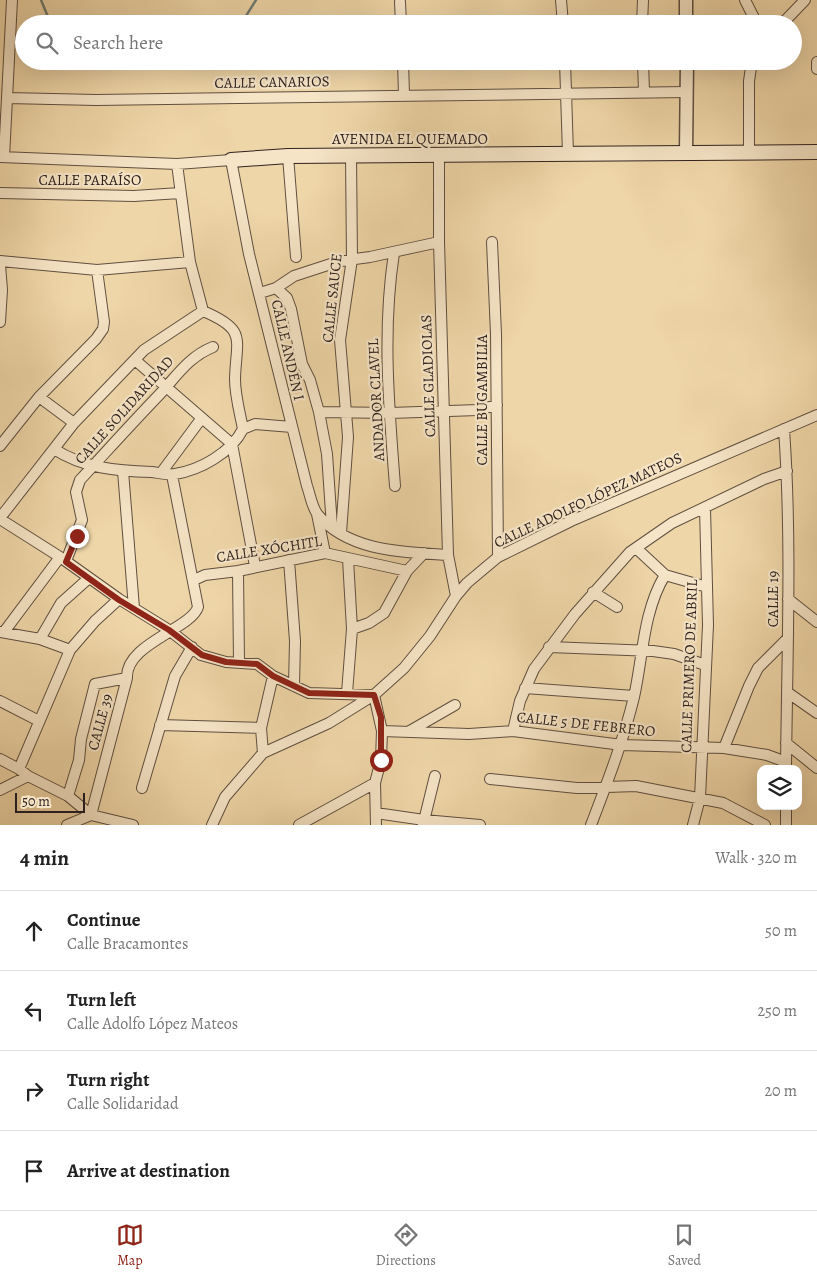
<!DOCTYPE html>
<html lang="en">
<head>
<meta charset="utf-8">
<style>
  :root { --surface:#fff; --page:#f6f6f6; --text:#222; --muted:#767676; --line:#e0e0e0; --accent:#8f2418 }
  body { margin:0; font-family:Alegreya,serif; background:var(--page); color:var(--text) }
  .controls { position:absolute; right:15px; bottom:15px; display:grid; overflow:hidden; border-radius:10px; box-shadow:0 5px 20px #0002 }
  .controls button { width:45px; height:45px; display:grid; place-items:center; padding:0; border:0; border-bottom:1px solid var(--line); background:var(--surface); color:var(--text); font:25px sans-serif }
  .scale { position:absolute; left:15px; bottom:12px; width:70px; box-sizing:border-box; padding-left:5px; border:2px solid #2f221e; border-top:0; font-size:14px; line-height:18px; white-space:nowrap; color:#2f221e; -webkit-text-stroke:4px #f5e4c6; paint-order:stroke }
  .stop { position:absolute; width:15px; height:15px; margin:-11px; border:4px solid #8f2418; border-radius:50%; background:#fff }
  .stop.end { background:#8f2418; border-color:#fff; box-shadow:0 1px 5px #0008 }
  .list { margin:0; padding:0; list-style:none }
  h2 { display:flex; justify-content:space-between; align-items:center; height:65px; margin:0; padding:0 20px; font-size:21px }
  h2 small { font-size:16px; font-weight:400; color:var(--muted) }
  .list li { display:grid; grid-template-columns:32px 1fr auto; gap:15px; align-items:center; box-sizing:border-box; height:80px; padding:0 20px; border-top:1px solid var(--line) }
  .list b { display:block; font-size:19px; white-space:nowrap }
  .list p { margin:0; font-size:16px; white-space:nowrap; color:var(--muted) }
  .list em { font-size:16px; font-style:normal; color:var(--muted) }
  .icon { flex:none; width:28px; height:28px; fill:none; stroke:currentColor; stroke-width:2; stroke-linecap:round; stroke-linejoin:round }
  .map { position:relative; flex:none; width:817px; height:825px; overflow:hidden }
  .search { position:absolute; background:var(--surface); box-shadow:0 5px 20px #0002; left:15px; right:15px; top:15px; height:55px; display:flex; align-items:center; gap:12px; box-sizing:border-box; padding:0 18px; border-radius:28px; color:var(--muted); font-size:19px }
  .sheet { height:385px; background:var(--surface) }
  nav { display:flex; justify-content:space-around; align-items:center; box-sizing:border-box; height:70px; border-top:1px solid var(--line); background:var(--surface); font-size:14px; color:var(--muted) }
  nav a { display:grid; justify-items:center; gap:2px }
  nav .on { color:var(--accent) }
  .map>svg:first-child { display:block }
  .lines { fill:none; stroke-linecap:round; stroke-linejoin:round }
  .stream { stroke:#6f7d73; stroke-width:2.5 }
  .minor-casing { stroke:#5f4f40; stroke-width:12 }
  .tertiary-casing { stroke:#5f4f40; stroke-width:15 }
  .secondary-casing { stroke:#2f221e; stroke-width:16 }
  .minor { stroke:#f5e4c6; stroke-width:10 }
  .tertiary { stroke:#f5e4c6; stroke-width:12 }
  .secondary { stroke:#f5e4c6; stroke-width:14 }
  .route { stroke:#8f2418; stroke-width:6 }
  .labels { text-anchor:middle; stroke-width:4.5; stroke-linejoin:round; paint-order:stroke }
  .street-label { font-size:15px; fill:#2f221e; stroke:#f5e4c6 }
</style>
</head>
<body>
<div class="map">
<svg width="817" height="825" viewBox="0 0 817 825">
  <rect width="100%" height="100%" fill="#efd6a8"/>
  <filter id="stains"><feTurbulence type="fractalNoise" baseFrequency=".004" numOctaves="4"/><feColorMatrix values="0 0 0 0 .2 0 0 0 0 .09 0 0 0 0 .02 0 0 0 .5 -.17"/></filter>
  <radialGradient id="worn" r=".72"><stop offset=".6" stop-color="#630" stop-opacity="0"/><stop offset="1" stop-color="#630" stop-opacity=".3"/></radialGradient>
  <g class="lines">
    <path class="stream" d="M41 0 51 24
      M241 24 256 0"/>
    <defs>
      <path id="minor" d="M561 0 563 24
        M745 0 757 24
        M400 2 401 24
        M642 24 643 0
        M782 24 805 0
        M403 61 404 95
        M565 61 568 154
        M643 61 644 92
        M817 62V69
        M7 98 96 100 687 92
        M749 153V81L752 61
        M439 155V242L448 555 456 596
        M288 156 296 257
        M0 157 177 164 231 160 249 254 307 486C310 494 312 508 318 515 349 552 404 552 448 555
        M4 157 12 0
        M0 193 134 196 180 193
        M492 242 496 334 498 557
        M394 253C382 331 389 407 395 486
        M0 261 97 270 190 262
        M0 265 2 290 0 322
        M276 288 287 298 291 309 302 364 310 380 319 412 327 454 332 527
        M260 293 276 288 294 276 340 261 370 257 439 242
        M135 360 232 444 255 566
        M39 397 74 423
        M319 412 390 413 478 410 497 405
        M243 429 255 424 292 427
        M784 429C792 542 787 656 786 769
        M0 446 39 397 96 339 103 329 104 322 97 270
        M54 449C83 468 117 471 152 472 159 473 168 475 175 474 200 470 231 453 243 429 240 413 235 396 235 379 236 339 248 330 203 311L190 262 177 164
        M123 471 134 608
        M161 473 201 419
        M317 514 325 553
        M0 518 74 423 144 350 203 311
        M0 519 60 557 119 599 169 630 201 655 226 662 257 664 273 676 309 693 374 695
        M341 533 348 437 340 340 352 259 351 155
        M636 548 665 575 707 587
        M289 560 295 641 294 686
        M66 561 82 520 76 492 80 480C106 452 132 423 159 395 176 377 188 357 213 347
        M238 571 239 662
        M194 580 205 575 238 571 325 553 407 571
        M593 592 617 607
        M788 599 817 622
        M352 629 369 623 384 613 407 571 424 553
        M0 632 40 639 70 650
        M4 632 60 557
        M40 639 61 603 89 578
        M549 647 653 651 674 654 705 665
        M525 688 634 696
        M787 692 817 713
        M347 693 352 629 348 559
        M374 695 382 731 381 760 375 783 376 825
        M0 701 39 721
        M160 725 261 728
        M382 731 469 734 513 731 622 745 724 748 767 755 786 762
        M513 731 520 701 534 669 575 614 630 552 672 523 764 479 787 471
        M408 732 455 705
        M786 743 817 768
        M724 748 749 686 758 668 788 638
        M263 753 261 728 273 676
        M0 759 19 769 28 776 68 796 91 815 133 825
        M19 769 70 650 95 621 119 599
        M490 779 577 788 636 786 723 803 765 825
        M142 788 175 676 192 647
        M0 790 28 776
        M68 796 79 760 81 739 95 684 127 678
        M376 813 424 820 480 825
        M67 825 91 815 127 678C125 644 191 629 198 607L172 475
        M212 825 225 797 263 753 329 723 374 695 404 668 430 636 456 596 467 583 498 557 571 521 817 415
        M299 825 375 783
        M423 825 435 776
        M591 825C607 783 623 742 634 697 643 657 643 611 665 575
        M693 825 700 798 708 625 705 508
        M786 825V806"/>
      <path id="tertiary" d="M686 0V24
        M686 153 687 61"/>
      <path id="secondary" d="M231 160 288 156 817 152"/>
    </defs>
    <use href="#minor" class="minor-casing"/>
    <use href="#tertiary" class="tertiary-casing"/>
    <use href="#secondary" class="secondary-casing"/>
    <use href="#minor" class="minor"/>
    <use href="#tertiary" class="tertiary"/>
    <use href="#secondary" class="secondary"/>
  </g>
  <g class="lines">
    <path class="route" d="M77 536 66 562 119 600 169 630 202 655 226 662 257 664 273 676 309 693 374 695 381 717V760"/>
  </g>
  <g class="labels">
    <g class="street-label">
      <text transform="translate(272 82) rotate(-1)" y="5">CALLE CANARIOS</text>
      <text x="410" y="144">AVENIDA EL QUEMADO</text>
      <text x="90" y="185">CALLE PARAÍSO</text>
      <text transform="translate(332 298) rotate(-84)" y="5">CALLE SAUCE</text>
      <text transform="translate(288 350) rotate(77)" y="5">CALLE ANDÉN I</text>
      <text transform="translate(428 376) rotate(-92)" y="5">CALLE GLADIOLAS</text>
      <text transform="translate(376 400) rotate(-93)" y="5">ANDADOR CLAVEL</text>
      <text transform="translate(482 400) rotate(-90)" y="5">CALLE BUGAMBILIA</text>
      <text transform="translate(124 410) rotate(-48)" y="5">CALLE SOLIDARIDAD</text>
      <text transform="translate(588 500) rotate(-25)" y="5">CALLE ADOLFO LÓPEZ MATEOS</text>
      <text transform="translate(269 549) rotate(-9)" y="5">CALLE XÓCHITL</text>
      <text transform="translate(773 599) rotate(-90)" y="5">CALLE 19</text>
      <text transform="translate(689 666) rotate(-88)" y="5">CALLE PRIMERO DE ABRIL</text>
      <text transform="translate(100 722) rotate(-75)" y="5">CALLE 39</text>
      <text transform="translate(586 724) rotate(6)" y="5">CALLE 5 DE FEBRERO</text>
    </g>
  </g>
  <rect width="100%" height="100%" filter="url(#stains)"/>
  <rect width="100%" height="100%" fill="url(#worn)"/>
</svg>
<div class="controls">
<button><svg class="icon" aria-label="layers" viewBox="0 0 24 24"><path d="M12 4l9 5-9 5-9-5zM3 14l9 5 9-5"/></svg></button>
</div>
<div class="scale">50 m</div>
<div class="stop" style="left:381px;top:760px"></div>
<div class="stop end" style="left:77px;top:536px"></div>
<div class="search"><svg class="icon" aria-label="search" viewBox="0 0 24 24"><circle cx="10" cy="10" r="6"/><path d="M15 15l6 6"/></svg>Search here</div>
</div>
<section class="sheet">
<h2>4 min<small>Walk · 320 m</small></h2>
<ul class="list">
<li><svg class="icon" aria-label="ahead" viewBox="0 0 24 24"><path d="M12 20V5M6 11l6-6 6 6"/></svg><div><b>Continue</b><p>Calle Bracamontes</p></div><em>50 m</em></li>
<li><svg class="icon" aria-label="left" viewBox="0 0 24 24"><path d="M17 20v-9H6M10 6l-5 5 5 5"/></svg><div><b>Turn left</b><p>Calle Adolfo López Mateos</p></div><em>250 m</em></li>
<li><svg class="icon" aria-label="right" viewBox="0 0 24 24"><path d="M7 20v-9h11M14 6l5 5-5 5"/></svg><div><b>Turn right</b><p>Calle Solidaridad</p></div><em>20 m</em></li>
<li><svg class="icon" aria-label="arrive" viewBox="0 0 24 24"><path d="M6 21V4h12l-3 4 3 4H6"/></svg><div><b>Arrive at destination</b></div></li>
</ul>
</section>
<nav>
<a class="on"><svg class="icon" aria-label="map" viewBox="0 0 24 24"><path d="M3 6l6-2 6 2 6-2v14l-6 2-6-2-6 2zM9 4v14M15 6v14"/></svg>Map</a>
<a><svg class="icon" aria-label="directions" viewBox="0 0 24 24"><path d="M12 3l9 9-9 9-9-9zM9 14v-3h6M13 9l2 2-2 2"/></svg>Directions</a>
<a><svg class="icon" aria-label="saved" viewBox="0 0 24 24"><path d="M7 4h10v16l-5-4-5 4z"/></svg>Saved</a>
</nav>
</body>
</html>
